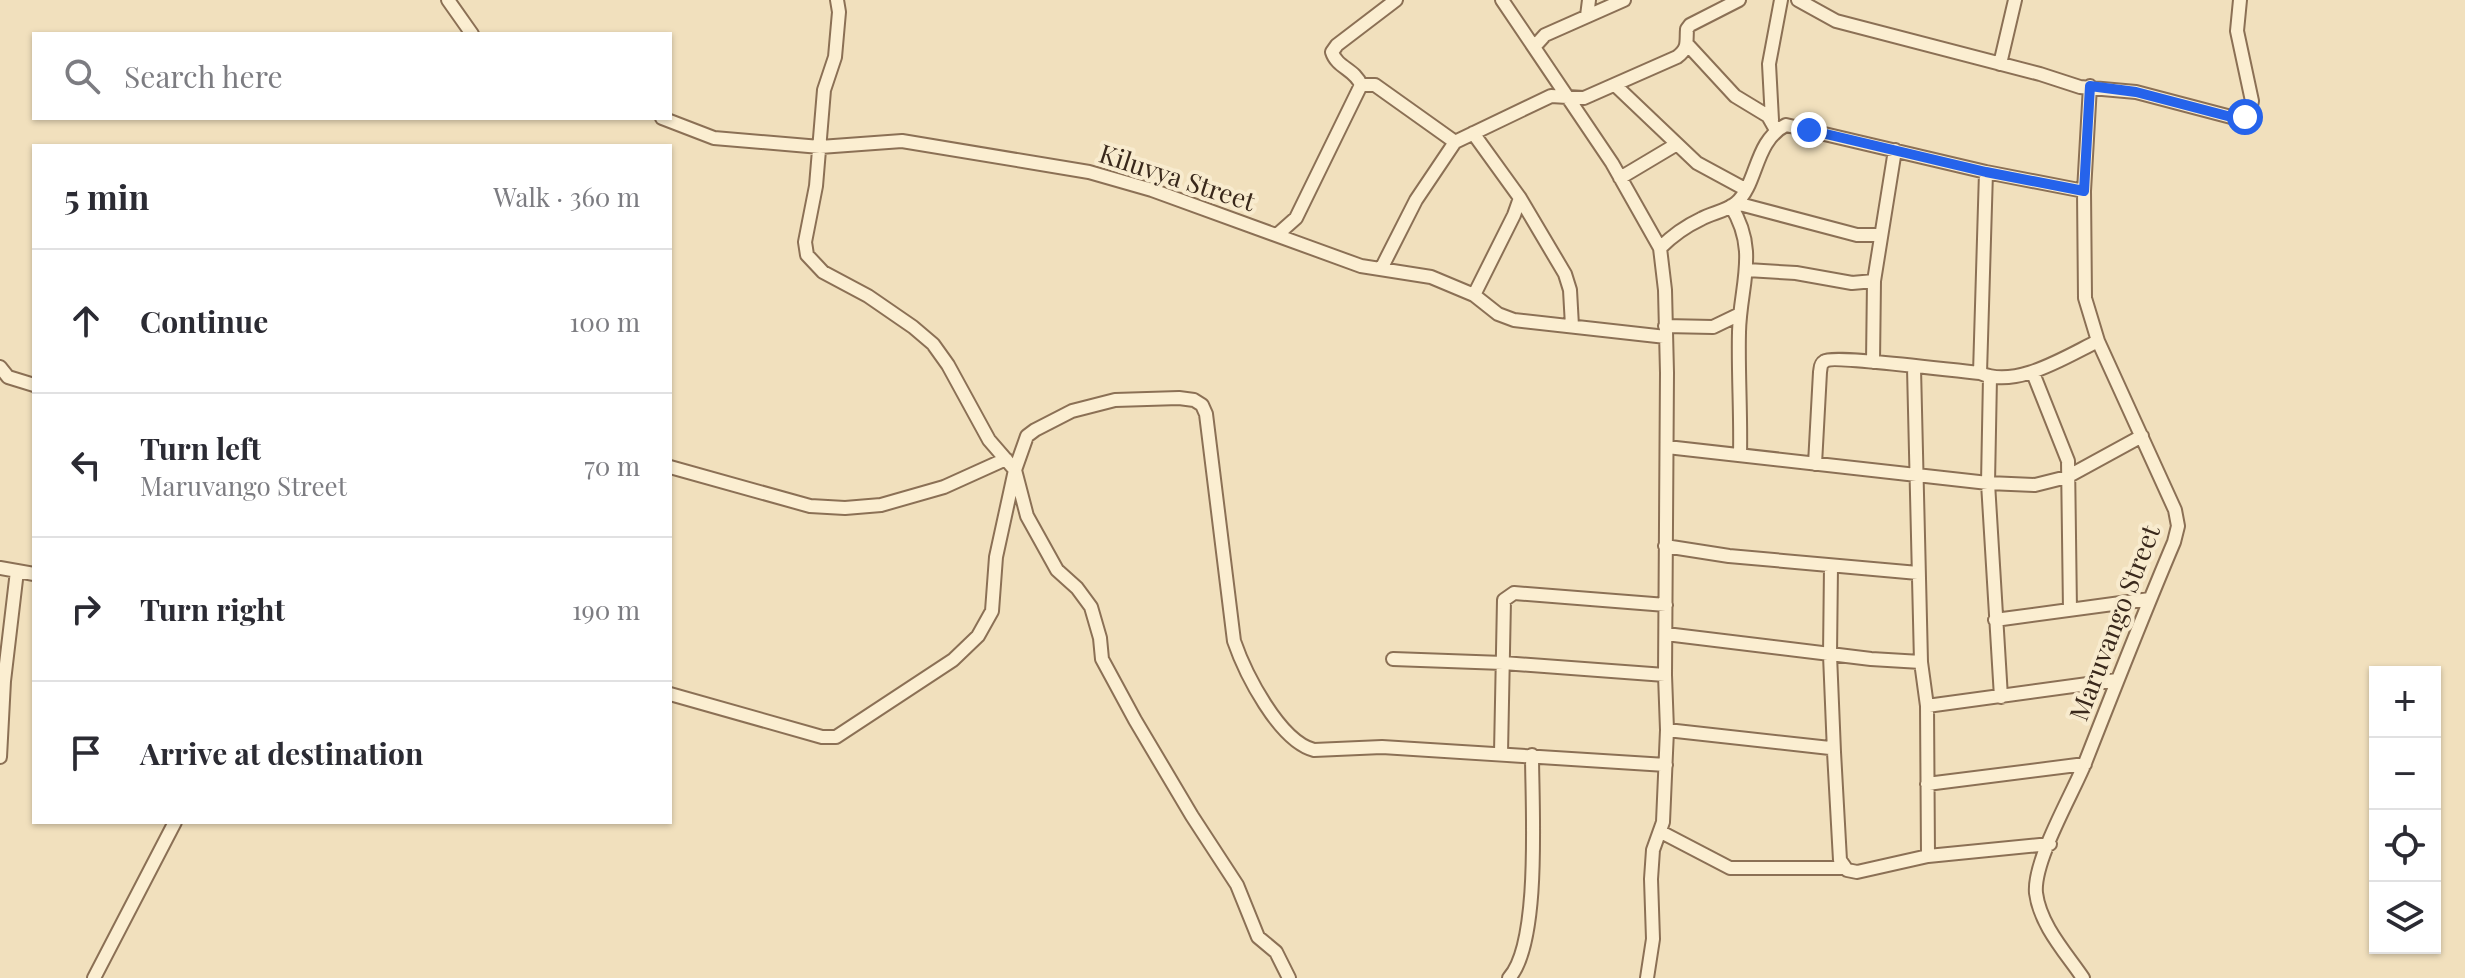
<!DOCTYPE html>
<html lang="en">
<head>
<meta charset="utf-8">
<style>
  :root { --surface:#fff; --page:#f2f2f3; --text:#2b2b33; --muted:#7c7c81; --line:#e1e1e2 }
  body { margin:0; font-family:"Playfair Display",serif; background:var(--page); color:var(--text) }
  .controls { position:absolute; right:24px; bottom:24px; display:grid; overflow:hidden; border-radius:0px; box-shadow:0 2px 6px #0004 }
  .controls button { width:72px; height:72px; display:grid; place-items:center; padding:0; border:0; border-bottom:2px solid var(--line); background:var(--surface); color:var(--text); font:40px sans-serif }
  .stop { position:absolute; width:24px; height:24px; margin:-18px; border:6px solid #2563eb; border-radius:50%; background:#fff }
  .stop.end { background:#2563eb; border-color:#fff; box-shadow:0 2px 8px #0008 }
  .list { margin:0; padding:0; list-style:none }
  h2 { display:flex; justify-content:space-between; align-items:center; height:104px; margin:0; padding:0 32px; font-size:34px }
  h2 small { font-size:26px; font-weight:400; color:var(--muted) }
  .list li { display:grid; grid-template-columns:52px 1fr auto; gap:24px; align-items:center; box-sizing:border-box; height:144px; padding:0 32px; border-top:2px solid var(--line) }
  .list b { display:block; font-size:30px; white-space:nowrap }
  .list p { margin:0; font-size:26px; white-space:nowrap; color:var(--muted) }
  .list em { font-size:26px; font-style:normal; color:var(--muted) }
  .icon { flex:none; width:44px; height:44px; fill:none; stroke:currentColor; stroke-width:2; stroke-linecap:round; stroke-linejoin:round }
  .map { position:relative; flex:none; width:2465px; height:978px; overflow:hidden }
  .search { position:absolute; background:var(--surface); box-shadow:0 2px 6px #0004; left:32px; top:32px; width:640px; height:88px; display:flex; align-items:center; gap:20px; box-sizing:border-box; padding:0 28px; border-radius:0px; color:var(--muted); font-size:30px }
  .panel { position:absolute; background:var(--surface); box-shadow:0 2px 6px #0004; left:32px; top:144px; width:640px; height:680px; border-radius:0px }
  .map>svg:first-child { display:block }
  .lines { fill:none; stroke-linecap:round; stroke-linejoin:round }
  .minor-casing { stroke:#8b7055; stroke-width:16 }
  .minor { stroke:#fbeed1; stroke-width:12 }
  .route { stroke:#2563eb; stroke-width:10 }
  .labels { text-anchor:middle; stroke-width:8; stroke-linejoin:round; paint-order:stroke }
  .street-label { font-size:26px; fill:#39281b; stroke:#f8ebce }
</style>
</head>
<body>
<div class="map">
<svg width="2465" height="978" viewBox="0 0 2465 978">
  <rect width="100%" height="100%" fill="#f1e0bd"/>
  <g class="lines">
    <defs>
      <path id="minor" d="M448 0 472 34
        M837 0 839 12 835 57 824 90 816 186 805 242 807 255 823 272 868 296 913 327 933 344 948 365 989 440 1015 470 1027 516 1057 570 1077 588 1091 607 1100 638 1102 659 1135 720 1192 816 1237 885 1258 937 1276 952 1289 978
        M1502 0 1612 163 1660 248
        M1798 0 1836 21 2040 74 2080 87 2136 92 2235 118 2245 117 2250 110 2252 101 2237 31 2240 0
        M1587 16 1589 0
        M1687 44 1735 96 1768 116 1776 130
        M1535 46 1545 35 1624 0
        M2000 64 2015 0
        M1361 85H1375L1455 142
        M1615 85 1697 163 1745 189
        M662 118 714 138 820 147 902 141 1089 172 1152 190 1361 266 1431 277 1474 295 1498 314 1514 320 1666 337
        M1772 120 1769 64 1781 0
        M1473 133 1520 198 1565 274 1570 290 1572 326
        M1620 178 1677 144
        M1736 203 1857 235H1879
        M1731 206C1759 251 1740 285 1739 332 1738 373 1741 414 1740 455
        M1278 234 1296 218 1361 85C1355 69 1337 68 1332 52L1337 45 1396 0
        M1381 269 1416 200 1455 142 1551 96 1584 98 1677 57C1689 48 1686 42 1687 29L1690 25 1739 0
        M1747 270 1796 273 1852 283 1874 281
        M1474 295 1514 215 1520 198
        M1665 326 1713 327 1740 314
        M1873 362 1874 281 1895 150
        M0 367 8 377 34 385
        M1914 368 1921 662 1927 706 1928 856
        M1980 373 1986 172
        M2033 373 2068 461 2070 610
        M1990 377 1988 483 2001 697
        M1667 447 1988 483 2035 485 2067 477 2142 436
        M1815 464 1820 372C1821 367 1820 364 1825 361 1833 355 1959 371 1980 373 2016 389 2065 357 2098 341
        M670 467 810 506 845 508 881 505 944 487 1006 459
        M1665 546 1729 556 1918 573
        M1831 566 1830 655 1834 752
        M0 568 34 574
        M1995 620 2150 599
        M1666 634 1871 659 1921 662
        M1393 659 1503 663 1665 675
        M670 694 822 737H836L953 660 978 636 992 611 996 557 1015 470 1027 436 1035 430 1072 411 1115 400 1179 398 1194 400 1202 405 1206 414 1234 641C1245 673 1279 741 1314 750L1382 747 1666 765
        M1927 706 2117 680
        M1667 730 1830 748 1834 752 1840 860 1847 870 1857 872 1928 856 2050 844
        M1501 753 1504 600 1514 593 1666 605
        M0 757 4 681 17 571
        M1927 784 2085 764
        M1661 832 1730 868H1844
        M94 978 175 822
        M1509 978C1541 943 1532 804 1532 755
        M1647 978 1653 939 1651 879 1653 850 1663 822 1667 730 1665 675 1667 373 1665 290 1660 248C1672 236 1686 226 1701 219 1711 213 1727 211 1736 203 1758 184 1754 141 1786 125L1986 172 2084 191
        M2083 978C2066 953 2040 925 2036 893 2033 861 2072 795 2085 763 2114 689 2143 615 2174 542L2178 526 2175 510 2098 341 2085 298 2084 191 2090 86"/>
    </defs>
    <use href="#minor" class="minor-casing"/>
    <use href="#minor" class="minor"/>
  </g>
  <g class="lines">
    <path class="route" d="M1809 130 1986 172 2084 191 2090 86 2136 92 2235 118 2245 117"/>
  </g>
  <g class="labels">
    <g class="street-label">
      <text transform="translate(1177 178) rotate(18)" y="9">Kiluvya Street</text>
      <text transform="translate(2115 623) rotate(-69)" y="9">Maruvango Street</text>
    </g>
  </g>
</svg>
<div class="controls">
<button>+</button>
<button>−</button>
<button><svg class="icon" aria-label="locate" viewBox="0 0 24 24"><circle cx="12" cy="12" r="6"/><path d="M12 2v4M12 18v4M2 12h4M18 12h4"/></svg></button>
<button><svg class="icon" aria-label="layers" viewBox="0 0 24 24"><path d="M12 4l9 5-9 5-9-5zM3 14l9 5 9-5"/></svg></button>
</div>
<div class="stop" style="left:2245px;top:117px"></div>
<div class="stop end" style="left:1809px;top:130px"></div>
<div class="search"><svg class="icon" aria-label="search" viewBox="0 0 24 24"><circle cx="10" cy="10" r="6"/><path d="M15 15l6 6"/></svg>Search here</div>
<section class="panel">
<h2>5 min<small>Walk · 360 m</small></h2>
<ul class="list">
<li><svg class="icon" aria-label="ahead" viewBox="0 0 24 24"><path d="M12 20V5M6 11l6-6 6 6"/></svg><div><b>Continue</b></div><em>100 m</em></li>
<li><svg class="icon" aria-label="left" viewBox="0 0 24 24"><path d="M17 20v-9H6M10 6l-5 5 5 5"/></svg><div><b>Turn left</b><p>Maruvango Street</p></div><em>70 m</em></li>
<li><svg class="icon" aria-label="right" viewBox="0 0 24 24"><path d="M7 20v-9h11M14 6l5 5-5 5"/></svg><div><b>Turn right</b></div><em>190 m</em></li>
<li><svg class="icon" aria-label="arrive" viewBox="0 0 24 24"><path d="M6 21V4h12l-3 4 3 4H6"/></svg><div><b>Arrive at destination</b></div></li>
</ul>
</section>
</div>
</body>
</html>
